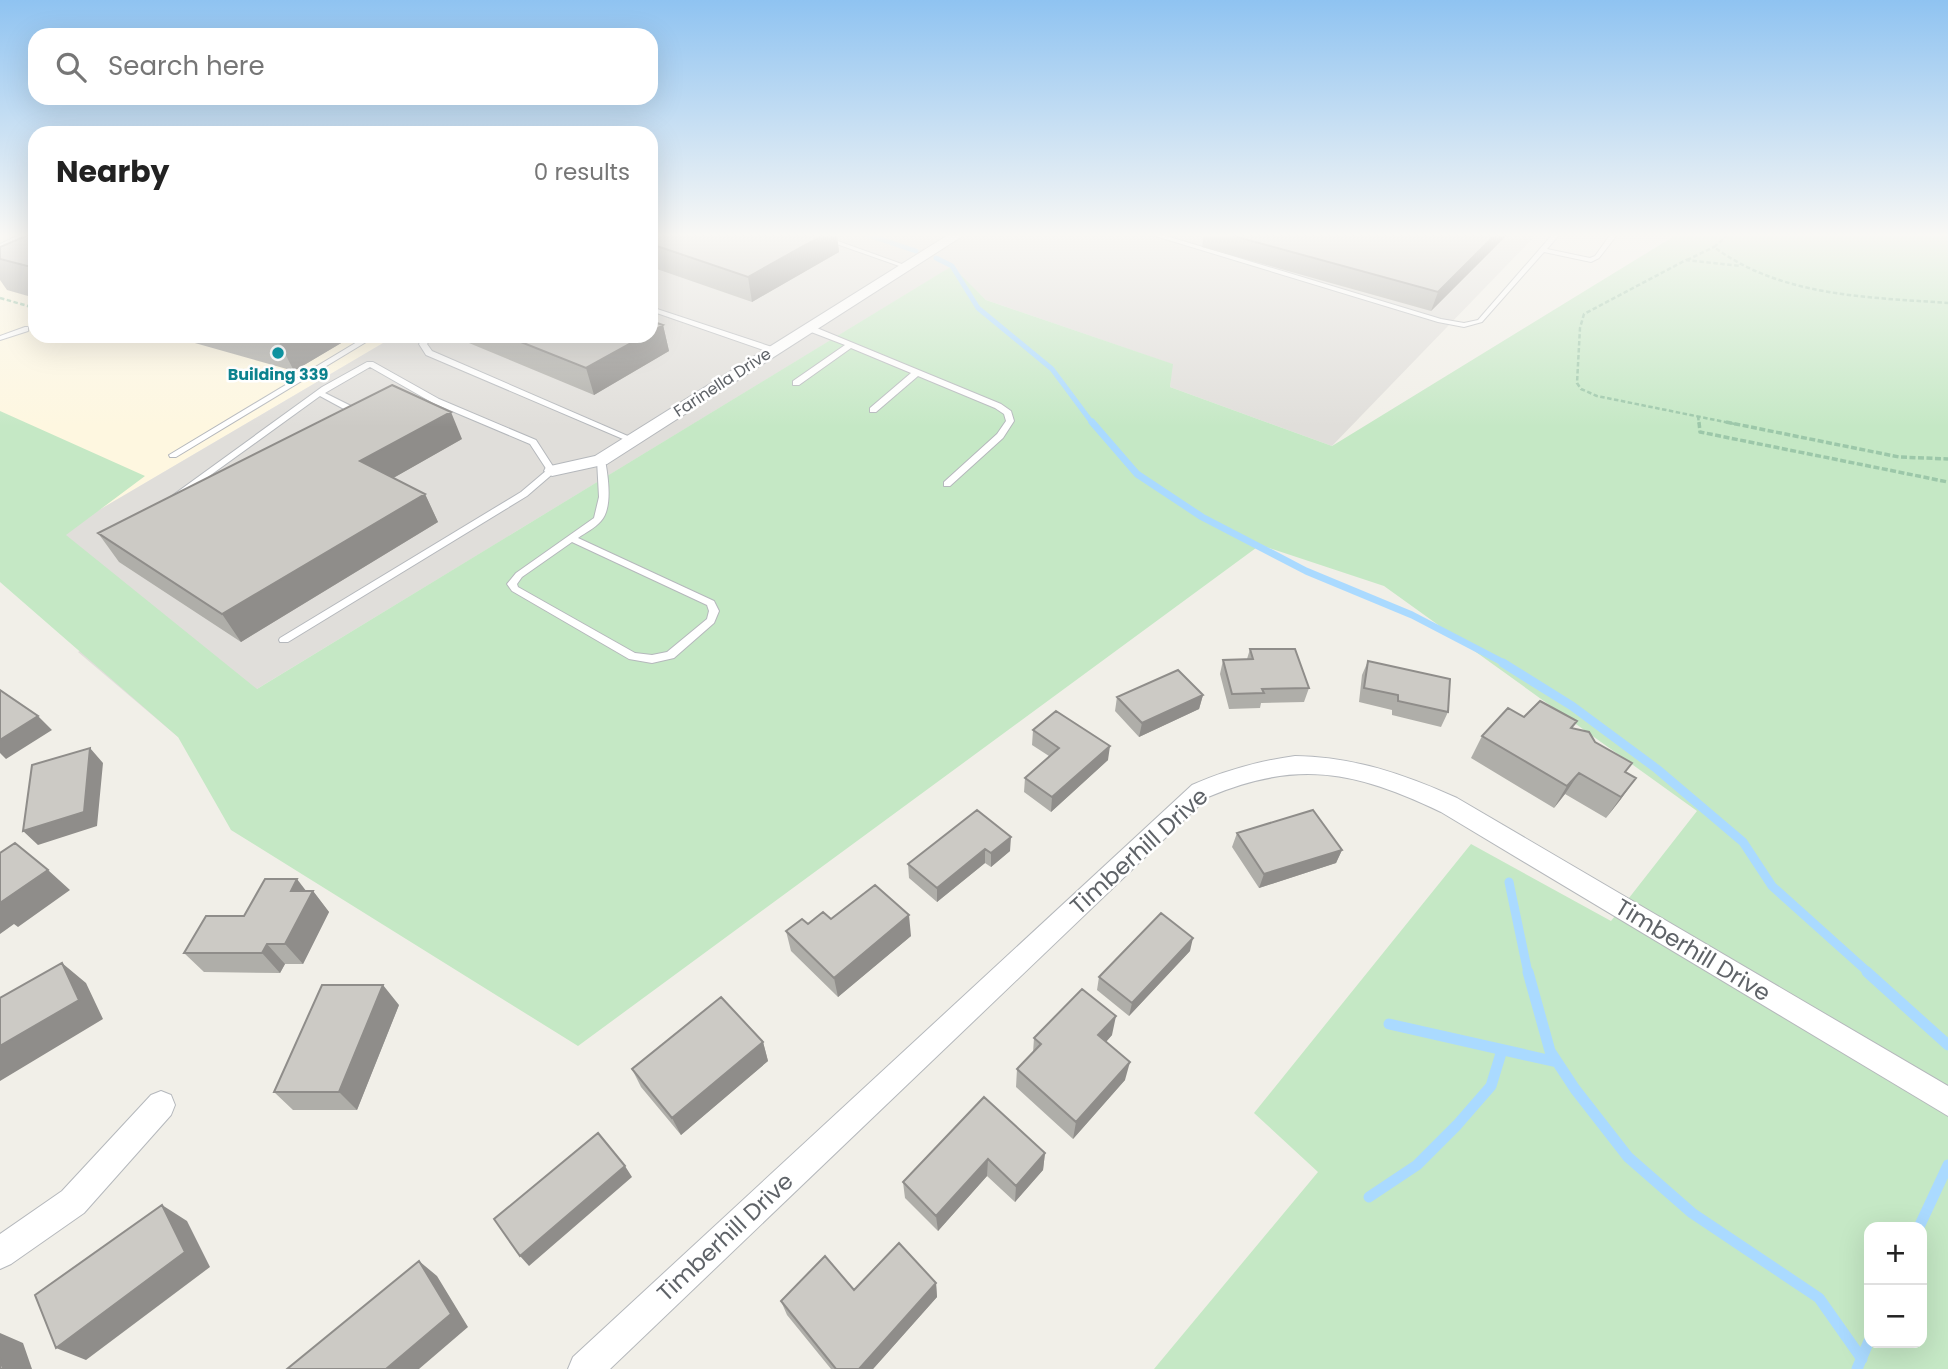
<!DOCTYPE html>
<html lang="en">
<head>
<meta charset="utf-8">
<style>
  :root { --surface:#fff; --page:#f2f2f2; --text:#222; --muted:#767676; --line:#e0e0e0 }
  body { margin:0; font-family:Poppins,sans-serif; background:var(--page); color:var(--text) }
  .controls { position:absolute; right:21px; bottom:21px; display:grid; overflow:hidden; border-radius:14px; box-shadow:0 7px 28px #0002 }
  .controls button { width:63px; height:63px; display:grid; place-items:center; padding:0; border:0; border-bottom:2px solid var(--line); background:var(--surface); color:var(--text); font:35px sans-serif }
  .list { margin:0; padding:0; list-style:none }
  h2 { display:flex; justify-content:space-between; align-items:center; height:91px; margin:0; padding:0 28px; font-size:30px }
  h2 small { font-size:23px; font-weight:400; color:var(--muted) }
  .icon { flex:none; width:38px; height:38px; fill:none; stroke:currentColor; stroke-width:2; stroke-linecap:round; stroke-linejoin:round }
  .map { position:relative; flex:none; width:1948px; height:1369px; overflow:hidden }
  .search { position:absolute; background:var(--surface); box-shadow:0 7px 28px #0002; left:28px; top:28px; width:630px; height:77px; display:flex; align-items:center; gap:18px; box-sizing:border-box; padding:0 24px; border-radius:21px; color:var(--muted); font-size:26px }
  .panel { position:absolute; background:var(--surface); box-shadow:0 7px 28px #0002; left:28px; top:126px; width:630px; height:217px; border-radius:21px }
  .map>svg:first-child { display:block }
  .commercial { fill:#fef7e0 }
  .industrial { fill:#e0deda }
  .green { fill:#c5e8c5; fill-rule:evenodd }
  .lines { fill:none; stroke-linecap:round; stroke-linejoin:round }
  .stream-far3 { stroke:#aadaff; stroke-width:5 }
  .stream-far2 { stroke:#aadaff; stroke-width:7 }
  .stream-far1 { stroke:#aadaff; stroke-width:9 }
  .stream { stroke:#aadaff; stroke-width:11 }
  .lane-casing { stroke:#b5b8bc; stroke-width:2 }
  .street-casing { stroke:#b5b8bc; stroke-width:2 }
  .path-far1 { stroke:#9cc7a9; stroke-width:2.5; stroke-dasharray:4.5 2.5; stroke-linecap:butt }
  .path { stroke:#9cc7a9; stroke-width:3.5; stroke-dasharray:6 2.5; stroke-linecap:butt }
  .lane { fill:#fff; fill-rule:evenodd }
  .street { fill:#fff; fill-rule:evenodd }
  .wall { fill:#afaea9 }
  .shaded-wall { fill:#8f8d8a }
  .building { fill:#cccac5; stroke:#8f8d8a; stroke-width:2 }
  .culture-dot { fill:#0f9aa8; stroke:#fff; stroke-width:2.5 }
  .labels { text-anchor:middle; stroke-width:5; stroke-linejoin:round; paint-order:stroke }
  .far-culture-label { font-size:16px; font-weight:bold; fill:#0d838f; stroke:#fff }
  .far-street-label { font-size:16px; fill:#5f6368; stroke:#fff }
  .near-street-label { font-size:23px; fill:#5f6368; stroke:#fff }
</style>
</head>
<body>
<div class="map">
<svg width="1948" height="1369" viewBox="0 0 1948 1369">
  <rect width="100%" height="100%" fill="#f1efe8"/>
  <path class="commercial" d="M0 235H35V336H395L19 557 0 543Z"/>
  <path class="industrial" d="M651 235H1536L1332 446 1170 387 1172 364 986 300 951 267 178 737 78 652 121 627 19 557 395 336H651Z"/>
  <path class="green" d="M1676 235H1948V1369H1154L1318 1172 1254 1113 1471 844 1611 921 1697 811 1384 586 1260 545 578 1046 231 830 178 737 0 582V411L145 476 66 535 257 689 952 266 986 300 1173 364 1170 387 1332 446ZM1869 1227H1922V1343H1869Z"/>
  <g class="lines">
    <path class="stream-far3" d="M868 235 916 251
      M936 258 952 266 978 308 1052 369 1093 424"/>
    <path class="stream-far2" d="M1092 422 1137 474 1202 517 1306 571 1412 615 1506 664"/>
    <path class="stream-far1" d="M1503 663 1572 706 1657 769 1743 842 1772 886 1869 973
      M1509 882 1528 973"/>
    <path class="stream" d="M1528 972 1550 1051 1575 1089 1628 1157 1692 1213 1819 1298 1862 1359
      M1867 972 1948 1045
      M1389 1024 1557 1062
      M1369 1197 1417 1165 1457 1125 1491 1086 1502 1050
      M1919 1227 1948 1165
      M1857 1369 1869 1341"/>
    <defs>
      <path id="lane" d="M19 235H28L0 248V244Z
        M811 235H821L910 267 905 268Z
        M1152 235H1163L1441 319 1464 323 1478 320 1552 235H1559L1547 249 1590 258 1595 256 1610 235H1617L1599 258 1591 262 1544 252 1482 322 1464 327 1438 322Z
        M651 307 775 348 776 350 769 352 651 311Z
        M806 326H812L1001 404 1011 411 1014 421 1003 438 950 486H944V482L997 434 1006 421 1004 414 995 408 918 376 876 412H870V408L911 373 851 348 799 385H793V381L845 345 806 330Z
        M25 327H28V331L0 340V336Z
        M367 336H376L176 457H170L169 455Z
        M425 336H433L427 344 432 351 637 440 636 442H630L426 355 419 344Z
        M367 362H373L439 399 536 440 556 471 527 496 288 642H280L279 640 280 638 521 492 547 470 530 444 433 403 370 367 325 393 361 411V415H355L320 396 176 500H170L169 498 322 387Z
        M601 457 605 460C608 476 613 508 601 521 595 528 585 533 578 538L714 601 719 611 714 623 674 658 652 663 629 659 512 591 507 584 516 573 594 518 599 497 597 460ZM572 542 707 605 709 611 707 619 667 652 652 655 635 653 518 587 517 584 522 577Z"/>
      <path id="street" d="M948 235H964L607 464 552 476 544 471 546 467 595 456Z
        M1295 756C1354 757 1404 774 1457 798L1948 1086V1116L1441 812C1355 771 1297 759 1208 797L610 1369H568L573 1357 1192 785C1226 770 1259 761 1295 756Z
        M161 1091 171 1095 175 1105 171 1115 84 1213 11 1264 0 1269V1234L62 1191 151 1095Z"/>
    </defs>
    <use href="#lane" class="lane-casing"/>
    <use href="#street" class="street-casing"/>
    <path class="path-far1" d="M1728 235 1714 247C1782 297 1867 297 1948 303
      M1687 260 1714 247
      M0 298 35 308
      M130 336 139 339 135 341
      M121 338 124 336
      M1698 416 1699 424
      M1735 424 1597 396 1581 389 1577 383 1580 328 1584 314 1686 260 1741 266"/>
    <path class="path" d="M1699 422 1700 432 1948 482
      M1726 422 1899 457 1948 459"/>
    <use href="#lane" class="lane"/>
    <use href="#street" class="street"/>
  </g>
  <path class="wall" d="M35 235V298L7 290 0 280V247Z
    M651 235H837L839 252 752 302 651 267Z
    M1204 235H1507L1431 311 1202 247Z
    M663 325 669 351 594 395 452 336H651Z
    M170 336H353L294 371Z
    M462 439 393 478 425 494 438 522 241 642 119 562 98 533Z
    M1250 649 1309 688 1304 702 1261 703 1260 708 1229 709 1220 674 1223 660 1247 659Z
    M1368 661 1448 712 1441 727 1392 715V710L1359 702 1362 675Z
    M1203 695 1199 709 1139 737 1115 711 1117 697Z
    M1524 717 1573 728 1595 742 1626 772 1621 799 1606 818 1565 794 1554 808 1471 758 1482 736Z
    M1033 730 1108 760 1051 812 1024 792 1025 778 1049 756 1032 745Z
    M977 810 1010 851 991 867 985 863 937 902 909 878 908 864Z
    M1237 833 1342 850 1336 863 1259 888 1232 847Z
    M307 891H313L329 912 303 964H285L280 973 204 972 184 953 244 916Z
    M831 919 911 936 838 997 791 951 786 931 808 924Z
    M1190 951 1129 1016 1097 990 1099 977Z
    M399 1005 357 1110H293L274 1092Z
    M1112 1035 1106 1042 1125 1080 1073 1139 1016 1087 1017 1069 1033 1053 1034 1038Z
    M763 1042 768 1061 681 1135 641 1087 632 1069Z
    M984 1097 1045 1153 1043 1170 1015 1202 987 1176 938 1231 905 1198 903 1182Z
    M936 1283 937 1297 873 1369H831L787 1315 781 1301 854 1290Z"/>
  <path class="shaded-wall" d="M823 235H837L839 252 752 302 748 277Z
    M1495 235H1507L1431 311 1438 292Z
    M663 325 669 351 594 395 586 368 644 336H651V332Z
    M276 336H353L294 371Z
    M451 412 462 439 374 489 360 461Z
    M425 494 438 522 241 642 222 614Z
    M1203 695 1199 709 1139 737 1142 723Z
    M38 716 52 730 6 759 0 753V740Z
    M1110 746 1108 760 1051 812 1052 797Z
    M90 748 103 763 97 826 38 845 23 831Z
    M1579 773 1565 794 1554 808 1567 786Z
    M1636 778 1621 799 1606 818 1621 797Z
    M1011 837 1010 851 991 867V853Z
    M985 849V863L937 902V888Z
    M1342 850 1336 863 1259 888 1264 874Z
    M48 870 70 890 18 927 14 924 0 934V903Z
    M297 879 310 896 313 891 329 912 303 964 285 944 291 891Z
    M909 915 911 936 838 997 834 978Z
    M1193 938 1190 951 1129 1016 1132 1003Z
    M267 944 285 964 280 973 262 953Z
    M62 963 86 983 103 1019 0 1081V1046Z
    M383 985 399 1005 357 1110 339 1092Z
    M1116 1016 1112 1035 1095 1054 1098 1035Z
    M763 1042 768 1061 681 1135 672 1118Z
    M1130 1062 1125 1080 1073 1139 1076 1122Z
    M1045 1153 1043 1170 1015 1202 1016 1186Z
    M988 1159 987 1176 938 1231 936 1216Z
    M625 1166 632 1177 529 1266 520 1256Z
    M162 1205 187 1221 210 1267 86 1360 56 1348Z
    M419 1261 437 1276 468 1327 419 1369H386Z
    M936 1283 937 1297 873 1369H859Z
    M0 1333 23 1343 32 1369H3L0 1358Z"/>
  <path class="building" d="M28 235H35V268L0 259V247Z
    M651 235H823L748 277 651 244Z
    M1230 235H1495L1438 292Z
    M651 321 663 325 651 332Z
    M506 336H644L586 368Z
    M392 385 451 412 360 461 425 494 222 614 98 533Z
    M1250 649H1295L1309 688 1262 689 1264 693 1232 694 1223 660 1253 659Z
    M1368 661 1450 679 1448 712 1398 701V695L1364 688Z
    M1178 670 1203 695 1142 723 1117 697Z
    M0 690 38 716 0 740Z
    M1540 701 1577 721 1571 728 1589 732 1595 742 1632 763 1625 772 1636 778 1621 797 1579 773 1567 786 1482 736 1508 708 1524 717Z
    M1056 711 1110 746 1052 797 1025 778 1059 748 1033 730Z
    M90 748 84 812 23 831 32 765Z
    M977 810 1011 837 991 853 985 849 937 888 908 864Z
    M1313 810 1342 850 1264 874 1237 833Z
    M15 843 48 870 0 903V853Z
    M265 879H297L291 891H313L285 944H267L262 953H184L206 916H244Z
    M875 885 909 915 834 978 786 931 802 919 808 924 823 912 831 919Z
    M1161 913 1193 938 1132 1003 1099 977Z
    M62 963 79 1000 0 1046V998Z
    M322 985H383L339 1092H274Z
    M1082 989 1116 1016 1098 1035 1130 1062 1076 1122 1017 1069 1041 1044 1034 1038Z
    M721 997 763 1042 672 1118 632 1069Z
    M984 1097 1045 1153 1016 1186 988 1159 936 1216 903 1182Z
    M598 1133 625 1166 520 1256 494 1219Z
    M162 1205 185 1252 56 1348 35 1295Z
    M899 1243 936 1283 859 1369H836L781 1301 825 1256 854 1290Z
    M419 1261 451 1314 386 1369H287Z
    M0 1358 3 1369H0Z"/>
  <linearGradient id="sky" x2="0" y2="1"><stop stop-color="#8fc3f1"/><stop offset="0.55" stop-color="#f9f8f5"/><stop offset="1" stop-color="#f9f8f5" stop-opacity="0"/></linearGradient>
  <rect width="1948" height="427" fill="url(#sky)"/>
  <circle class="culture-dot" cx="278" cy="353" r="7"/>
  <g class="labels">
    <g class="far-culture-label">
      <text x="278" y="380">Building 339</text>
    </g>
    <g class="far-street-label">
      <text transform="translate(722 382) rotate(-33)" y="6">Farinella Drive</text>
    </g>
    <g class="near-street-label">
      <text transform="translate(1139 851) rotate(-42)" y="8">Timberhill Drive</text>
      <text transform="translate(1693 950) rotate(31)" y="8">Timberhill Drive</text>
      <text transform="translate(725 1237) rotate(-43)" y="8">Timberhill Drive</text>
    </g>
  </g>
</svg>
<div class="controls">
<button>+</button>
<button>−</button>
</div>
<div class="search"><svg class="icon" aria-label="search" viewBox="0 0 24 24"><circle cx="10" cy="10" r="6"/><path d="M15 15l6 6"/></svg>Search here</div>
<section class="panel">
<h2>Nearby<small>0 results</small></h2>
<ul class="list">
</ul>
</section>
</div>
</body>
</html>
